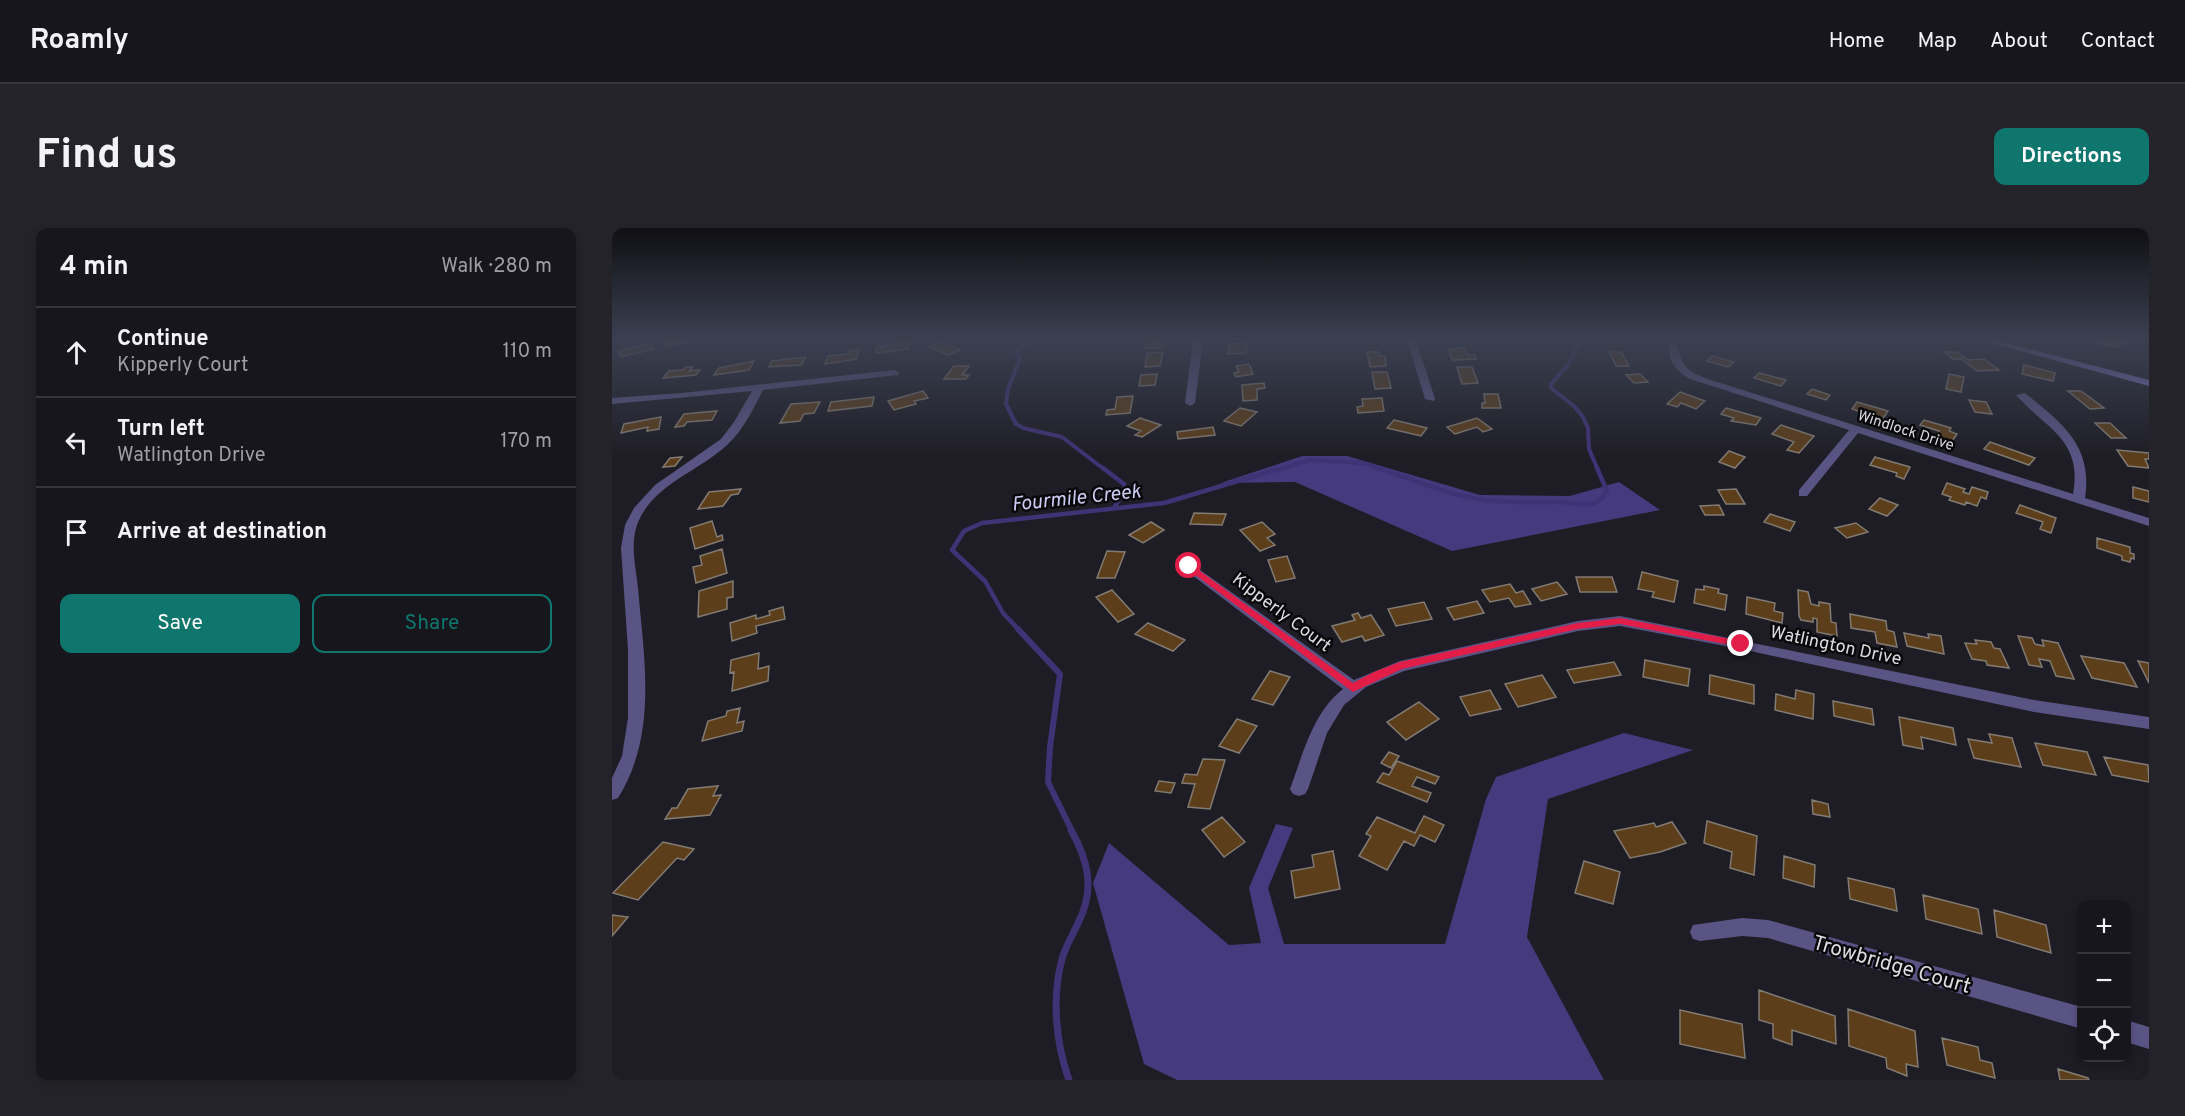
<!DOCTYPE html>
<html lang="en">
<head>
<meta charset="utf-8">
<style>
  :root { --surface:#16161c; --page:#232329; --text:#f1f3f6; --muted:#9e9fa3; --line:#35353b; --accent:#0f766e }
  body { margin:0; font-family:Overpass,sans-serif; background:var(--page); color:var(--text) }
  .controls { position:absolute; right:18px; bottom:18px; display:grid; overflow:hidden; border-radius:12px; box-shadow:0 3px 9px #0003 }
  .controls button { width:54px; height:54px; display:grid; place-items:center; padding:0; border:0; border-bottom:2px solid var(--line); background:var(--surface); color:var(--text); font:30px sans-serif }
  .stop { position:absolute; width:18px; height:18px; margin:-14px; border:4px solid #e11d48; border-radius:50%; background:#fff }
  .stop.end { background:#e11d48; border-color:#fff; box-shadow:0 2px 6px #0008 }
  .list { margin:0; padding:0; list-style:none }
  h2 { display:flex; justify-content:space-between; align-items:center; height:78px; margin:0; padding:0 24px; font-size:26px }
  h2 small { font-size:20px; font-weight:400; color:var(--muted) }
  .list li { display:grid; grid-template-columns:39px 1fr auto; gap:18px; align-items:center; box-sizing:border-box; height:90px; padding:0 24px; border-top:2px solid var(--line) }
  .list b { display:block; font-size:22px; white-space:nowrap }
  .list p { margin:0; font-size:20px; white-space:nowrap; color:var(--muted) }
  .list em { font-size:20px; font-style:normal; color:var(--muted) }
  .actions { display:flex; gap:12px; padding:18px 24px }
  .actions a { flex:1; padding:14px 0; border:2px solid var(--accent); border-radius:12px; text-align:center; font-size:21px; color:var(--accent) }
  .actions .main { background:var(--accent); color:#fff }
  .icon { flex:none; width:33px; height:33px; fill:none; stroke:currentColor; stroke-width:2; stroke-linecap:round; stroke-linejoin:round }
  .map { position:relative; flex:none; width:1537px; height:852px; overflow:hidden; border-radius:12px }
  header { display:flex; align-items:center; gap:36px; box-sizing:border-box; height:84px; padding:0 30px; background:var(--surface); border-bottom:2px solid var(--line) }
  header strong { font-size:28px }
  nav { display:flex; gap:33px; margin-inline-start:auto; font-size:21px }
  .intro { display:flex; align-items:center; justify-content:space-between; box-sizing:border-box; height:144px; padding:0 36px }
  h1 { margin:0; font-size:42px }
  .button { padding:15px 27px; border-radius:12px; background:var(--accent); color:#fff; font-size:21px; font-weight:700 }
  main { display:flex; gap:36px; padding:0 36px }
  aside { flex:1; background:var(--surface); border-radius:12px; box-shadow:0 3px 9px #0003 }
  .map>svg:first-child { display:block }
  .forest { fill:#453a7d }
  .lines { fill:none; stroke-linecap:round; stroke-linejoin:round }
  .stream-far3 { stroke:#3f3376; stroke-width:4 }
  .stream-far2 { stroke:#3f3376; stroke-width:4.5 }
  .stream-far1 { stroke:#3f3376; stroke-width:6 }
  .stream { stroke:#3f3376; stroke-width:7 }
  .building { fill:#5c3e1a; stroke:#827b73; stroke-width:1.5 }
  .minor { fill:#595484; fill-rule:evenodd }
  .secondary { fill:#7b72be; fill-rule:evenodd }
  .route { fill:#e11d48 }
  .labels { text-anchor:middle; stroke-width:5; stroke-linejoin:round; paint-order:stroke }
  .far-street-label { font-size:15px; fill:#dbdbe0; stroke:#08080b }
  .street-label { font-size:18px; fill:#dbdbe0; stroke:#08080b }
  .water-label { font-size:20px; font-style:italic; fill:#ceccf5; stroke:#08080b }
  .near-street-label { font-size:21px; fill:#dbdbe0; stroke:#08080b }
</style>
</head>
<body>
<header>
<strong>Roamly</strong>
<nav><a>Home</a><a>Map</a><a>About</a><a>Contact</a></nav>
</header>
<div class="intro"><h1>Find us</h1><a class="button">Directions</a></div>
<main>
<aside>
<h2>4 min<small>Walk · 280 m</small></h2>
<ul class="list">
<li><svg class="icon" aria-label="ahead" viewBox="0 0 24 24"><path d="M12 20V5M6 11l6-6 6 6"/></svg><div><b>Continue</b><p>Kipperly Court</p></div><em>110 m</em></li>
<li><svg class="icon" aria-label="left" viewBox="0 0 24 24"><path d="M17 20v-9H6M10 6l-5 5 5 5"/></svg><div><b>Turn left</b><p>Watlington Drive</p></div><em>170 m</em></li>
<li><svg class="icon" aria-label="arrive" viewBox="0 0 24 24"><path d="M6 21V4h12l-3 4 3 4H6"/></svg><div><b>Arrive at destination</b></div></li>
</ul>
<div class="actions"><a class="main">Save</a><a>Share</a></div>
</aside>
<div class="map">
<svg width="1537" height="852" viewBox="0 0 1537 852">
  <rect width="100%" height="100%" fill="#1e1d25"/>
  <path class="forest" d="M690 228H735L868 267 958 268 1007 254 1048 282 840 323 683 254 609 255Z
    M1012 505 1081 522 936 571 915 709 992 852H565L532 836 481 655 497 615 617 717 649 715 637 660 664 596 681 600 656 660 672 716H833L874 571 884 549Z"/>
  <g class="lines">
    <path class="stream-far3" d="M419 112 404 125 408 131 396 161 394 176 404 196 411 200 450 209 493 242
      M969 112 956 137 939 156V160L963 179 971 189 976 200 977 221 986 242
      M665 242 698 232 752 235 772 242"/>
    <path class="stream-far2" d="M491 240 512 256 513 263 503 278
      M767 240C804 253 843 270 882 273 904 275 925 274 947 274 966 274 984 284 995 263L985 240
      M408 403 391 385 373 353 340 322 352 303 370 295 552 275 670 240"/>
    <path class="stream-far1" d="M406 401 448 446 438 519 436 554 460 603"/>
    <path class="stream" d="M457 852C444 816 440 772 449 735 452 720 461 707 467 693 483 661 476 632 459 602"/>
  </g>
  <path class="building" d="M50 112H81L55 119Z
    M536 112H553L551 120H533Z
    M1472 112H1517L1504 119Z
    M297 113 296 121 264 125 265 119Z
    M330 114 348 122 336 127 317 119Z
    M39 115 42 121 9 129 6 123Z
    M635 115 634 125 616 126 617 116Z
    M852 120 856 127H863L864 131 840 132 836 121Z
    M247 122 244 131 213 136 216 128 236 126 238 123Z
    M551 124 548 138 533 139 535 125Z
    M755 124H767L768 128H773L774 138 758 139Z
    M997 124H1009L1017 138H1004Z
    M1332 124H1345L1356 132 1372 131 1387 142 1365 143 1349 131H1341Z
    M1100 128 1122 134 1116 139 1095 133Z
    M194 129 189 137 157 139 160 133Z
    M142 133 137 142 102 147 107 140Z
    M637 136 641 146 624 149 622 145 627 144 624 138Z
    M1412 137 1443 145 1441 153 1410 146Z
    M342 138H357L350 147H357L354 151H332Z
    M74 139H81L77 143 88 142 84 147 51 150 57 143 71 142Z
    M845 139H860L866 155 850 156Z
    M760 144H775L779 160 763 161Z
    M1147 145 1174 152 1169 158 1142 150Z
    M545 146 543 157 527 158 529 147Z
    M1028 146 1036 154 1022 155 1014 147Z
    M1337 146 1352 149 1349 164 1334 161Z
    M652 155 653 160 645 161V172L631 173 630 157Z
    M1200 161 1218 167 1214 172 1195 166Z
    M311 163 316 170 302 173 304 176 282 182 276 173Z
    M1456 163H1469L1492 180 1478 181Z
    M1068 164 1093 173 1084 181 1069 175 1065 179 1055 176Z
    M872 166H886L889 180H870V175H873Z
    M521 168 518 185 494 187 495 182 503 181 505 169Z
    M262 169 260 178 216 183 219 174Z
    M770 170 772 183 746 185 745 179 751 178 750 171Z
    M1357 172 1374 174 1380 186 1363 184Z
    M208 174 202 185 192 186 188 193 168 195 179 176Z
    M1245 174 1276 183 1270 192 1240 181Z
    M628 180 645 184 629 198 612 193Z
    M1114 180 1149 190 1144 197 1119 193 1122 190 1109 186Z
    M105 183 100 192 75 194 72 198 63 199 72 186Z
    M49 189 47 201 35 203 36 199 9 205 12 196Z
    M528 190 549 197 530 209 523 207 529 203 515 198Z
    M865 190 880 201 871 204 865 199 843 206 835 199Z
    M782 192 815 200 809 208 775 200Z
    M1312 192 1339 200 1337 203 1345 206 1340 213 1324 208 1327 203 1308 197Z
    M1483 195H1498L1514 210H1499Z
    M1169 197 1202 208 1187 225 1175 222 1182 214 1160 206Z
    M601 199 603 207 566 211 565 204Z
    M1378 214 1423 230 1417 237 1372 221Z
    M1505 222 1537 225V231H1533L1537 240 1516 238Z
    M1117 223 1133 229 1123 240 1107 234Z
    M70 229 63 238 51 239 58 230Z
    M1263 229 1298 239 1292 251 1284 248 1285 245 1258 237Z
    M1335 255 1353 261 1351 264 1357 266 1360 259 1376 264 1374 271 1369 269 1365 278 1354 274 1353 277 1337 272 1339 269 1330 266Z
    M1521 259 1537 263V274L1521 270Z
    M129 261 126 266 119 267 111 278 86 281 97 264Z
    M1124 261 1133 276H1114L1106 262Z
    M1268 270 1286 277 1275 288 1257 281Z
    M1107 277 1112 287H1093L1088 278Z
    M1408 277 1444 290 1439 305 1428 301 1431 294 1404 285Z
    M582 285 614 286 610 297 578 296Z
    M1158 286 1183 294 1178 303 1152 294Z
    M100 293 105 309 110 307 111 312 83 321 78 300Z
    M539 294 552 302 531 315 517 307Z
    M650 294 663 306 655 310 663 317 648 323 628 302Z
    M1244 295 1256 304 1235 310 1223 300Z
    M1485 310 1518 319V325L1522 326V331L1519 330 1518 334 1510 332V328L1485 320Z
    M110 321 115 345 84 355 81 339 90 337 88 328Z
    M495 323 513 324 503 350H485Z
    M675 328 683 350 664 354 656 332Z
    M1030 344 1066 353 1062 374 1040 369 1042 364 1026 361Z
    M964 349H1000L1005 364H968Z
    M121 353V369L115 370V381L86 389 87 363Z
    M945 354 955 366 929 373 920 361Z
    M898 356 904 365 911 363 919 376 903 379 897 370 878 374 870 362Z
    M1092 358 1107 361 1106 365 1115 367 1113 382 1082 375 1084 361 1092 362Z
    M500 362 522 386 506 394 484 369Z
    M1186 362 1196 364 1199 376 1207 378V374L1218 376 1219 394 1224 395 1225 408 1205 404V391L1201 390V394L1189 392 1187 388Z
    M1135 369 1163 375 1162 383 1171 385 1170 395 1134 386Z
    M865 373 872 385 842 392 835 380Z
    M812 374 820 391 784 398 776 381Z
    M171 379 173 391 144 398 145 405 120 413 118 395 144 387V391L158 387 157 383Z
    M746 385 749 390 759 387 772 407 753 413 750 408 730 414 720 398 743 392 740 387Z
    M1238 386 1274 393 1275 402 1282 404 1285 419 1265 415 1263 404 1239 400Z
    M536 395 573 412 561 423 523 406Z
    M1292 405 1317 410 1316 406 1329 408 1332 426 1295 418Z
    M1406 408 1420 410 1423 416 1432 418 1430 412 1446 415 1462 451 1444 448 1438 433 1427 431 1430 439 1417 437Z
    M1363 412 1379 414 1382 420 1388 421 1397 440 1375 437 1374 433 1360 431 1353 415 1365 416Z
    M147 425 146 441 157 438 156 453 120 463 122 444 118 445 119 432Z
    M1469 428 1512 435 1525 459 1480 450Z
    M1033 432 1078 441 1076 458 1031 449Z
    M1526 433 1537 435V455Z
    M1002 434 1009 447 962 455 955 442Z
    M658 443 678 449 661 477 640 471Z
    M930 447 944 469 906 479 893 456Z
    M1098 447 1142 457V476L1097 466Z
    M878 462 889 481 858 488 848 469Z
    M1184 462 1202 466 1201 491 1163 482 1164 466 1183 471Z
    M1221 473 1260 481 1262 497 1222 488Z
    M807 474 827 491 794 512 775 494Z
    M128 480 125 495 132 493 130 503 90 513 96 493 114 488 115 483Z
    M1287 489 1341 500 1344 517 1309 509 1311 521 1291 517Z
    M625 491 645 498 627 525 607 518Z
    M1377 506 1400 510 1409 539 1362 530 1356 511 1380 515Z
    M1423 515 1475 524 1484 547 1431 537Z
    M777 524 787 528 779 540 769 535Z
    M1492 529 1536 537 1537 554 1500 547Z
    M591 531 613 532 598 581 576 579 583 556 570 555 573 546 585 547Z
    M785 533 827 549 823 556 805 549 800 558 819 565 815 574 765 554 771 545 777 547Z
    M547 553 563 555 559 565 543 563Z
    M106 558 101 568 109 567 98 587 53 591 60 580H65L76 561Z
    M1200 572 1216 576 1218 589 1201 586Z
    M812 588 832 597 823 614 808 607 802 618 792 613 775 642 747 628 759 608 754 606 765 589 803 605Z
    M610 589 633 614 612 629 590 602Z
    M1095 593 1145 608 1142 647 1118 640 1120 624 1092 615Z
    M1060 594 1074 615 1048 624 1018 630 1002 603 1042 595 1044 599Z
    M51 614 82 621 72 632 65 630 26 672 1 665Z
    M721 623 728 661 683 670 679 643 702 639 700 627Z
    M1172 628 1203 637 1202 659 1171 650Z
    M972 633 1008 644 1001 676 963 665Z
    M1236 650 1282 661 1285 683 1238 671Z
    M1311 667 1366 681 1370 706 1314 691Z
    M1382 682 1434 697 1439 725 1385 709Z
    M0 687 16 689 0 708Z
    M1147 762 1223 788 1224 816 1180 802V817L1161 810V796L1147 792Z
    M1236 781 1303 803 1306 839 1294 836 1295 848 1275 840 1274 830 1237 818Z
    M1068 782 1130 796 1133 830 1068 816Z
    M1330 810 1366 819 1368 832 1380 835 1383 850 1335 837Z
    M1446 841 1476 850 1477 852H1448Z"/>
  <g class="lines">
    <path class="minor" d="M581 112H591L583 175 578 178 573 175Z
      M795 112H804L823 171 822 173 813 171Z
      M1058 116H1064C1073 141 1072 142 1099 152L1461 266C1471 211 1434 201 1404 167L1413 165C1450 195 1481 217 1473 270L1537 290V298L1246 205 1195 268H1187V262L1237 202 1078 151C1065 144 1054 132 1058 116Z
      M282 142 287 145 286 147 151 162C141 181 132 201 116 216 87 244 40 256 25 297 18 317 24 340 26 360 32 431 46 506 6 570L0 572V550L10 528 16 490V422L9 320 13 297 22 280 43 257 109 211 122 194 140 163 0 176V170L70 165Z
      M577 334 742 452 788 433 966 393 1008 388 1422 472 1537 489V501L1422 484 1129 421 1008 398 966 403 792 443 754 459 732 477 715 505 696 561 693 566 687 568 681 566 678 561C691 526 701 484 731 461L572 341 570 338 572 335Z
      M1130 690 1156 692 1470 779V801L1156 710 1130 708 1088 713 1081 711 1078 704 1081 697Z
      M1514 792 1537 799V821L1514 814Z"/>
    <path class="secondary" d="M1369 112H1383L1537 152V158Z"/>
  </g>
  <linearGradient id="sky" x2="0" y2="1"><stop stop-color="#101014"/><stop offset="0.48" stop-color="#3b4051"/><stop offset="1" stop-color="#3b4051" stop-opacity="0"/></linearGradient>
  <rect width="1537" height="231" fill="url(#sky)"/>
  <path class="route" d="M577 335 741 455 762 444 788 434 966 395 1008 390 1129 413 1134 416 1129 419 1008 396 966 401 790 441 741 464 574 340 572 338Z"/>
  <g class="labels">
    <g class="far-street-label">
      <text transform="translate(1294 202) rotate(18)" y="5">Windlock Drive</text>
    </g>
    <g class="street-label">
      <text transform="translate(670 384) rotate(37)" y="6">Kipperly Court</text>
      <text transform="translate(1224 417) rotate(12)" y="6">Watlington Drive</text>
    </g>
    <g class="water-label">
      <text transform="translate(464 269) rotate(-6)" y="7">Fourmile Creek</text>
    </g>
    <g class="near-street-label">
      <text transform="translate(1280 736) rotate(16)" y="7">Trowbridge Court</text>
    </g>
  </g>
</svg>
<div class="controls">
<button>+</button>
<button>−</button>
<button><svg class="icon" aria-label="locate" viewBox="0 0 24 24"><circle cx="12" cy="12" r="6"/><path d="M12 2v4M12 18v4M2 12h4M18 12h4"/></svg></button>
</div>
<div class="stop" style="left:577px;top:338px"></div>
<div class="stop end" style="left:1129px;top:416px"></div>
</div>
</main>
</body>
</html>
